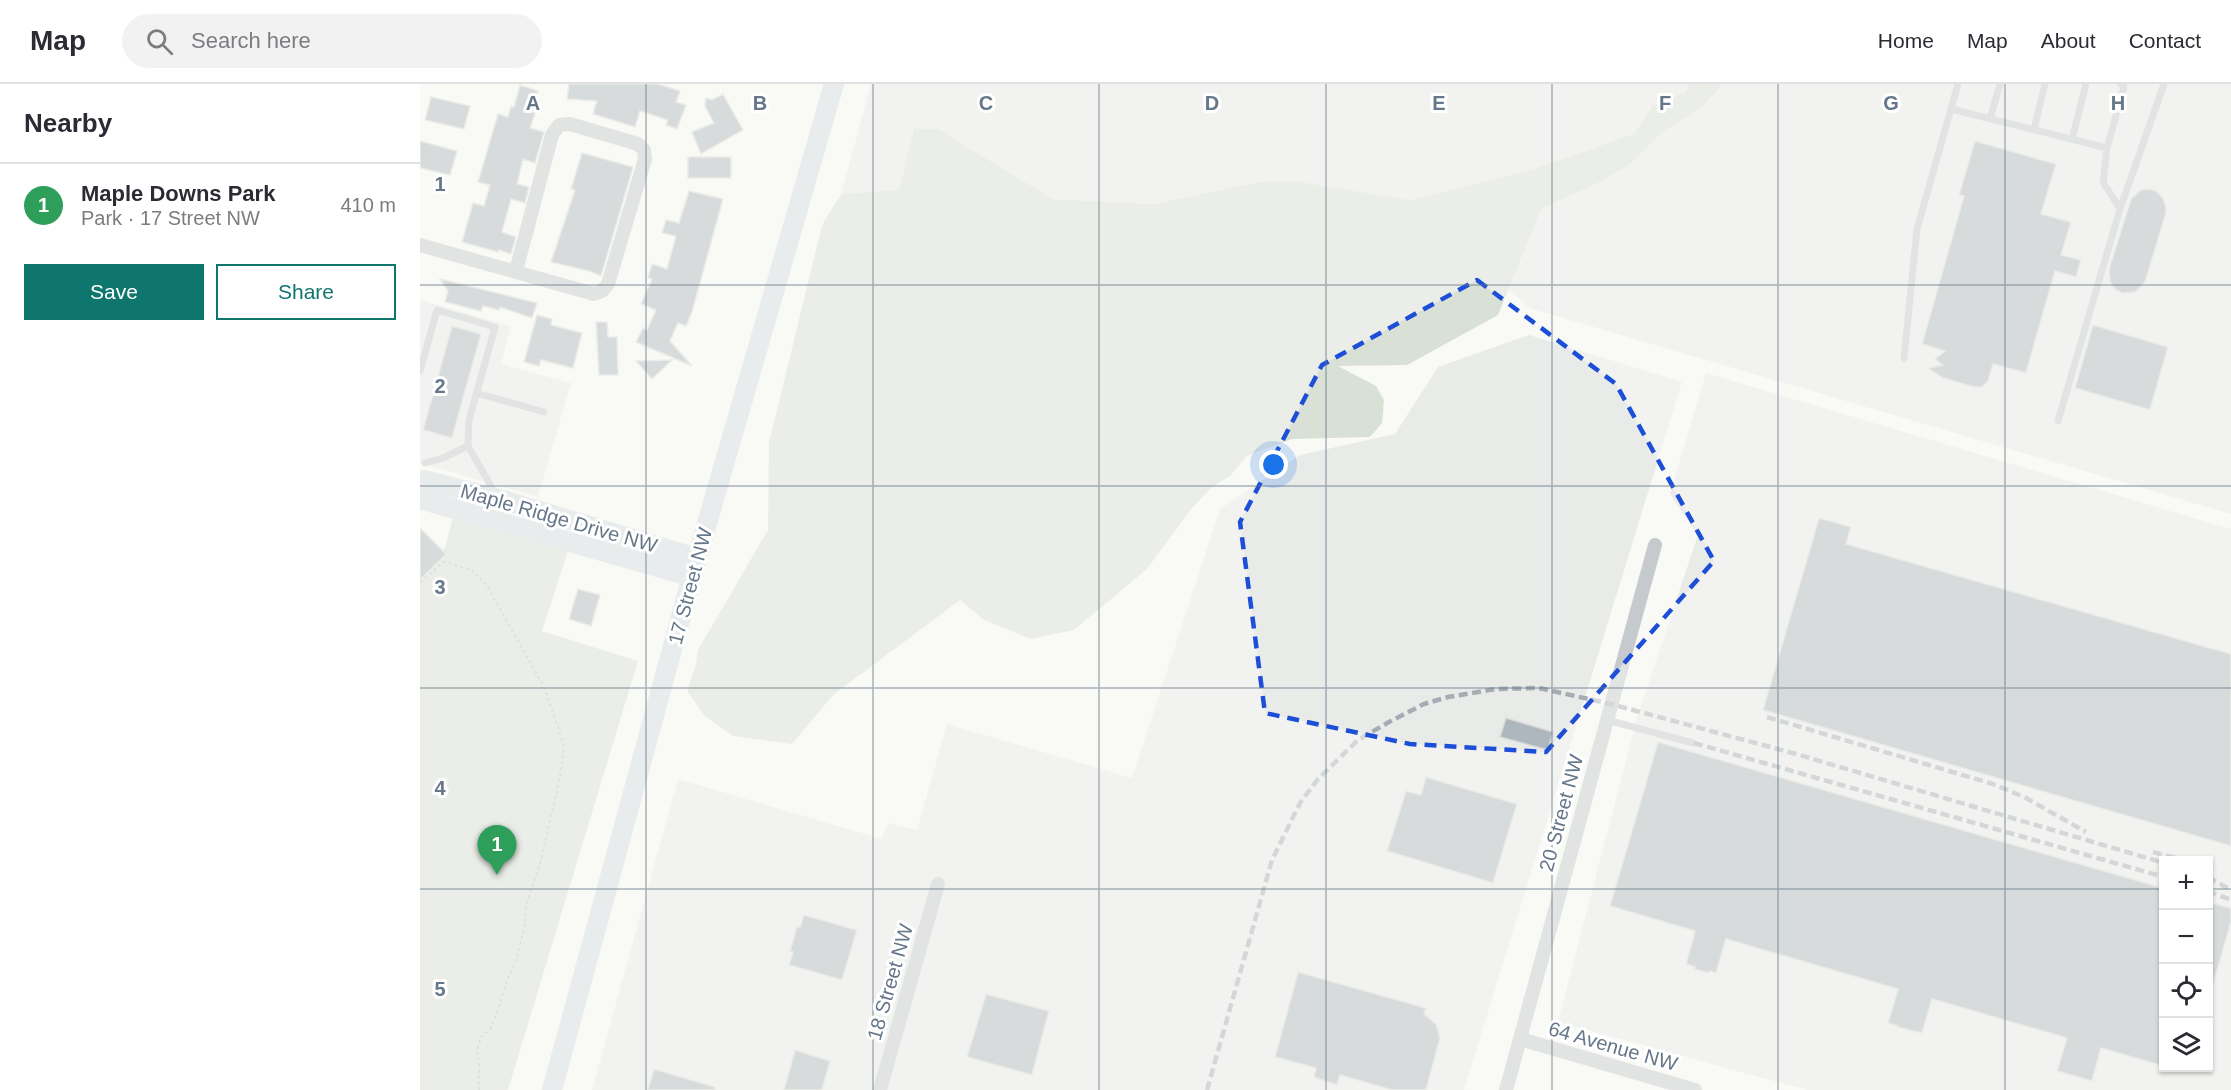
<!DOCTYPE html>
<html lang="en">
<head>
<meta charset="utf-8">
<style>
  :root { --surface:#fff; --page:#f2f2f3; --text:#2b2b33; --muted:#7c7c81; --line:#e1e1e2; --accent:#0f766e }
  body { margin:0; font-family:Arial,sans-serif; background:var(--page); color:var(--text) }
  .controls { position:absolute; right:18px; bottom:18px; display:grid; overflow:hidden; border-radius:0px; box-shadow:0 2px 4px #0004 }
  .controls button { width:54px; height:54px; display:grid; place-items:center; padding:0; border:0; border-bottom:2px solid var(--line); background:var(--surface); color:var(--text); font:30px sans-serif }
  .you { position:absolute; left:854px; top:381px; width:21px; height:21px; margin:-15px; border:4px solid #fff; border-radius:50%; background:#1a73e8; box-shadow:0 0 0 9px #1a73e833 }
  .badge { display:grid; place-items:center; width:39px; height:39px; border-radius:50%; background:var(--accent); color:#fff; font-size:20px; font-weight:700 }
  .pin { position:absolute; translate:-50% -50px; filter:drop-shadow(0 2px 3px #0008) }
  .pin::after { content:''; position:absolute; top:32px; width:21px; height:18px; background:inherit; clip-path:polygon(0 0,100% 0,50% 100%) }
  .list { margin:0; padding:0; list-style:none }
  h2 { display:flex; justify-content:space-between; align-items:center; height:78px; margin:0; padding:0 24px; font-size:26px }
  h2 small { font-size:20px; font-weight:400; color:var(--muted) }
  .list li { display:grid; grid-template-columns:39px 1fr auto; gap:18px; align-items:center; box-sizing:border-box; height:84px; padding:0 24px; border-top:2px solid var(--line) }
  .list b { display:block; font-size:22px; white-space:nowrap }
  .list p { margin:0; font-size:20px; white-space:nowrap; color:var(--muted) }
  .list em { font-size:20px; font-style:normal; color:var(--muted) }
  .actions { display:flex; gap:12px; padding:18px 24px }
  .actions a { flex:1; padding:14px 0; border:2px solid var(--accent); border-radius:0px; text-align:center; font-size:21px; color:var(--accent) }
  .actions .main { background:var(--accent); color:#fff }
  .icon { flex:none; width:33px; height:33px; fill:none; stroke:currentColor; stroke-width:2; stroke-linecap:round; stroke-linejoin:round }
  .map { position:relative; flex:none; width:1811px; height:1006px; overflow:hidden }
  header { display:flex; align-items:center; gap:36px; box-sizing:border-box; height:84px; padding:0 30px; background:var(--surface); border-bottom:2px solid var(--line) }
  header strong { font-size:28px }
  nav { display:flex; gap:33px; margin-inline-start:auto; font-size:21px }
  .search { width:420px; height:54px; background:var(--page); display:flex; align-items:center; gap:15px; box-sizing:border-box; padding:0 21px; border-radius:33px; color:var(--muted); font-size:22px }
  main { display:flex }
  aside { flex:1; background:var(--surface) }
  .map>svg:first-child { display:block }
  .built { fill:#e9ebe9; fill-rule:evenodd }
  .green { fill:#d9e1d7 }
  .building { fill:#aeb7bd; stroke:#dadbd8; stroke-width:1.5 }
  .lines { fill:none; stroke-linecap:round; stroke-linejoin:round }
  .path { stroke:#bfc2c4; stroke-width:2; stroke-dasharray:3 3; stroke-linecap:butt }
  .lane { stroke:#c6cace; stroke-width:7 }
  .street { stroke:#c6cace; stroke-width:14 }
  .secondary { stroke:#d6dce0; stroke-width:20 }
  .rail { stroke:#a6acb3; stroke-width:4.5; stroke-dasharray:9 4.5; stroke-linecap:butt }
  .marked { fill:none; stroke:#1d4ed8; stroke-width:4.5; stroke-dasharray:12 8; stroke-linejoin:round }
  .grid { fill:none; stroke:#657789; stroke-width:1.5; stroke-opacity:0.55 }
  .labels { text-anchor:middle; stroke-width:6; stroke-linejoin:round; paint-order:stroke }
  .street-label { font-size:20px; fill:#657789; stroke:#fff }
  .grid-label { font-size:20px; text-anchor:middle; font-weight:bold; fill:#657789; stroke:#fff; stroke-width:6; stroke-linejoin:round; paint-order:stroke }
</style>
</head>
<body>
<header>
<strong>Map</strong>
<div class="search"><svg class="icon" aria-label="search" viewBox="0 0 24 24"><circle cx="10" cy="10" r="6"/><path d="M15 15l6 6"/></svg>Search here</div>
<nav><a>Home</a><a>Map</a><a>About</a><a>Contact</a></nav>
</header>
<main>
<aside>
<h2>Nearby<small></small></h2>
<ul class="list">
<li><span class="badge" style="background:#2e9e5b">1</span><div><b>Maple Downs Park</b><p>Park · 17 Street NW</p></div><em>410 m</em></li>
</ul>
<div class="actions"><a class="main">Save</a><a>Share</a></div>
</aside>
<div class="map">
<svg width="1811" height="1006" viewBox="0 0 1811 1006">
  <rect width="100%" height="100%" fill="#f9f9f6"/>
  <path class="built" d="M451 0H1811V430L1109 224 990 116 875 97 839 98 733 120 633 115 518 45 494 44 479 107 421 110Z
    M0 216 91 242 81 280 151 299 118 413 0 379Z
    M1109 251 1262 298 1044 1006H172L258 695 462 755 468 739 497 746 527 640 712 694 800 425 880 371 975 350 1018 283Z
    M1286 289 1811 445V1006H1387L1138 938 1217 634 1278 451 1250 410ZM1744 776H1788V984H1744Z"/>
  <path class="green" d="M1268 0H1303L1280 25 1242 48 1209 81 1176 100 1121 125 1078 231 987 281 918 282 956 302 964 316 962 339 950 353 872 355 827 372 810 392 791 404 772 424 727 485 654 546 611 555 564 536 540 516 413 611 372 660 313 652 285 632 267 607 276 581 278 566 348 446 349 359 402 141 421 110 479 106 494 44 518 45 633 115 733 120 839 98 875 97 990 116 1114 85 1214 50 1232 22 1266 8Z
    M33 433 148 467 122 547 218 577 88 1006H0V487L25 464Z"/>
  <path class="building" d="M149 0H238L260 7 256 18 266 21 257 45 246 41 248 36 220 27 215 43 173 30 177 17 147 15Z
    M100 1 118 7 111 28 115 29 110 44 124 48 115 79 103 75 97 100 109 103 105 119 91 115 82 148 96 153 91 170 79 166 78 168 42 158 53 119 64 122 70 101 58 98 78 30 88 33 91 22 94 23Z
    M303 10 323 46 281 70 272 48 294 39 285 22 286 14 292 16Z
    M11 13 50 22 44 45 5 36Z
    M0 57 37 67 30 91 0 84Z
    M1555 57 1636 80 1621 130 1651 138 1641 171 1661 176 1656 193 1635 187 1606 289 1573 280 1568 297 1562 303H1554L1523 294 1508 284 1523 281 1515 275 1525 267 1502 260 1544 112 1539 111Z
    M162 69 213 83 181 192 169 187 131 178 155 106 151 105Z
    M268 73H311V94H268Z
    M1730 105 1736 107 1743 114 1746 123V129L1725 198 1715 208 1702 209 1696 206 1690 198 1689 185 1711 115 1721 106Z
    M269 107 303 115 272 228 266 242 258 239 250 257 272 282 216 258 223 244 227 246 236 226 221 220 232 195 228 194 232 180 247 185 256 152 242 149 246 136 259 139Z
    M20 195 117 219 112 234 80 223 79 226 63 222 61 227 25 218 28 207Z
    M117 231 132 235 131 241 162 249 153 284 121 276 119 282 104 278Z
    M176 238H187L188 253H197L198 291H179Z
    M1673 241 1748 263 1730 326 1655 304Z
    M32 242 61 250 32 354 3 346Z
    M252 276 232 295 216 277Z
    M1399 434 1431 443 1426 460 1811 570V762L1343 626Z
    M0 444 26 470 0 496Z
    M158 505 180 511 171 542 149 535Z
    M1086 634 1133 648 1128 666 1080 653Z
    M1238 658 1743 804V982L1681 964 1672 997 1637 987 1647 954 1512 915 1502 949 1477 943 1478 942 1468 939 1478 905 1306 855 1296 889 1290 887 1289 889 1274 885 1275 883 1266 880 1275 847 1190 822Z
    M1006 693 1097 720 1073 799 967 767 986 707 1001 711Z
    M1788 818 1811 824V838L1792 904H1788Z
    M384 831 437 846 422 896 369 881 373 868 370 867 377 842 380 843Z
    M878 888 1006 924 1004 930 1016 940 1020 954 1006 1006H972L920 991 917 1001 894 993 896 984 855 973Z
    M566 910 629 927 612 991 547 973Z
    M375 966 410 977 402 1006H364Z
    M234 985 295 1003V1006H228Z"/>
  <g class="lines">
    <path class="path" d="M0 498 24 478 52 486 66 500 125 605 144 662 141 687 134 720 119 783 106 821 105 840 97 874 88 894 76 931 70 946 61 953 57 967 59 981V1006"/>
    <path class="lane" d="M1531 25 1687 64 1683 98 1700 125 1744 0
      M1570 35 1580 0
      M1614 45 1625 0
      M1652 55 1666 0
      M1687 64 1704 3 1701 0
      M1484 274 1497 145 1538 0
      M0 287 17 226 75 243 49 336 48 362 76 411
      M56 309 124 328
      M1638 337 1700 125
      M5 379 23 374 48 362
      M1187 636 1273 659"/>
    <path class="street" d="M0 161 174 210 182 207 188 200 225 75 224 66 218 60 150 40 139 41 132 51 96 187
      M1100 955 1275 1006
      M460 1006 518 800
      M1086 1006 1235 461"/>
    <path class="secondary" d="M0 397 4 396 86 417 277 474
      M0 415 272 493
      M132 1006 277 474 414 0"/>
    <path class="rail" d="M1347 633 1573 700 1604 713 1666 748
      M1274 659 1744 793
      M1733 768 1763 776
      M1788 793 1811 806
      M1788 807 1811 816
      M787 1006 852 776 880 719 898 695 938 656 969 638 1004 620 1028 613 1076 605 1119 604 1191 620 1376 670 1744 779"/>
  </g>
  <path d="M0 0H1811V1006H0ZM1057 196 1196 300 1294 477 1126 668 990 660 845 629 820 438 902 281Z" fill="#f9f9f6" fill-opacity=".55" fill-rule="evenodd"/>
  <path class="marked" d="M1057 196 1196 300 1294 477 1126 668 990 660 845 629 820 438 902 281Z"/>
  <path class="grid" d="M226 0V1006M453 0V1006M679 0V1006M906 0V1006M1132 0V1006M1358 0V1006M1585 0V1006M0 201H1811M0 402H1811M0 604H1811M0 805H1744M1788 805H1811"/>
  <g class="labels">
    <g class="street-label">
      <text transform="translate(139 434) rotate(16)" y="7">Maple Ridge Drive NW</text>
      <text transform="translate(270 502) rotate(-75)" y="7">17 Street NW</text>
      <text transform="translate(1141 729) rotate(-75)" y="7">20 Street NW</text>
      <text transform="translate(470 898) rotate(-74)" y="7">18 Street NW</text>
      <text transform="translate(1193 962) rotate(16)" y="7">64 Avenue NW</text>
    </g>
  </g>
  <g class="grid-label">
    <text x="113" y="26">A</text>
    <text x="340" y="26">B</text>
    <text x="566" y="26">C</text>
    <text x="792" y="26">D</text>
    <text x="1019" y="26">E</text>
    <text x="1245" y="26">F</text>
    <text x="1471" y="26">G</text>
    <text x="1698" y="26">H</text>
    <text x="20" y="107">1</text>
    <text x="20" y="309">2</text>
    <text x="20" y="510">3</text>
    <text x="20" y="711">4</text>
    <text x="20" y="912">5</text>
  </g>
</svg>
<div class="controls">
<button>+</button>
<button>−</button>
<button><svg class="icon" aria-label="locate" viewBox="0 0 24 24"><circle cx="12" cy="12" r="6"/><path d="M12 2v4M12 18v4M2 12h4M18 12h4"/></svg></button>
<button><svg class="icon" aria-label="layers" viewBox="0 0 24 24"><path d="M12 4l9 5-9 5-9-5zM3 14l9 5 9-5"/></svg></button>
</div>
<div class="you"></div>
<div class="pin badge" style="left:77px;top:791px;background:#2e9e5b">1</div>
</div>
</main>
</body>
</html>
